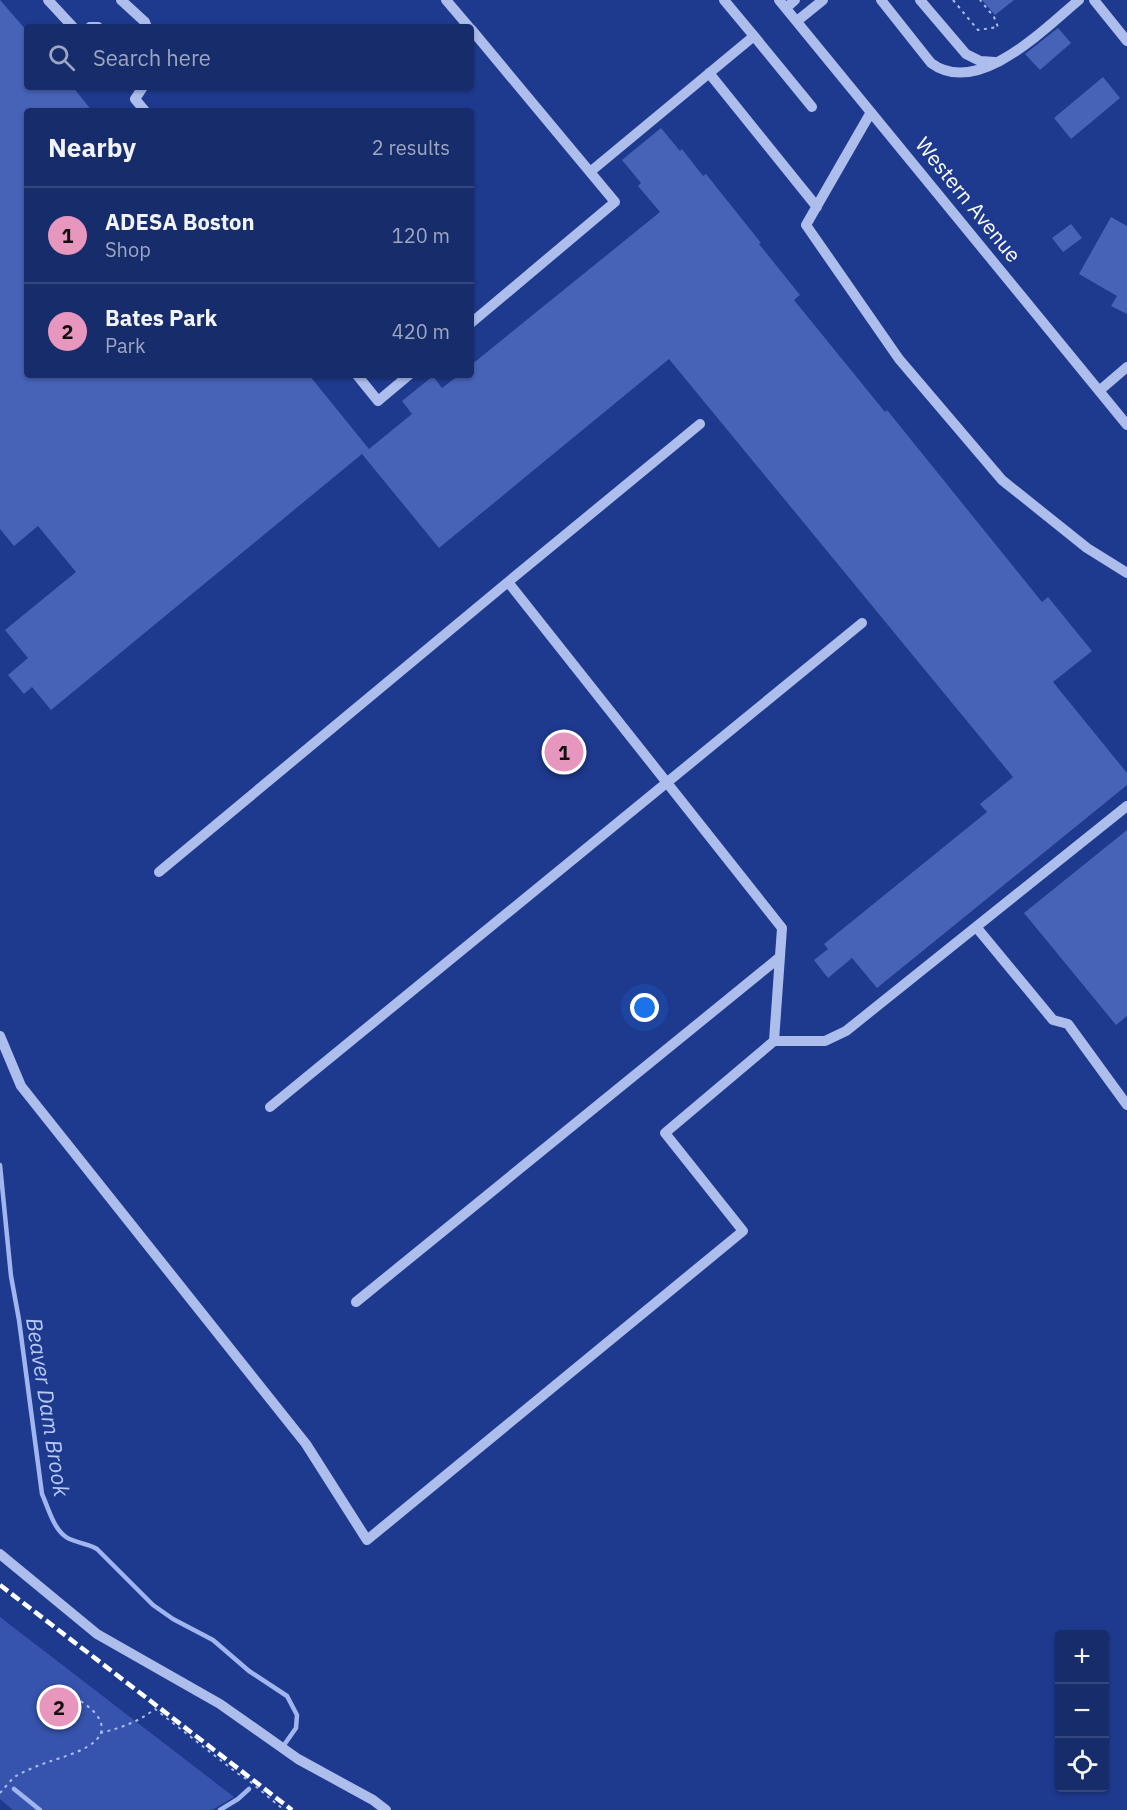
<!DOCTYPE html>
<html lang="en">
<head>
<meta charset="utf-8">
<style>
  :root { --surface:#162c6b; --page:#1f3471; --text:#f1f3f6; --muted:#9ea7c1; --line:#35487e; --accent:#e797bd }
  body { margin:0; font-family:"IBM Plex Sans",sans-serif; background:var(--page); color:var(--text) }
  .controls { position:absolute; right:18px; bottom:18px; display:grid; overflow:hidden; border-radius:6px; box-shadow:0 2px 4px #0004 }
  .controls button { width:54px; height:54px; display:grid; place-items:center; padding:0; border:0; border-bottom:2px solid var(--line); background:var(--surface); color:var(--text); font:30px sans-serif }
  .you { position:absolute; left:645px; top:1008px; width:21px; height:21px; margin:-15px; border:4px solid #fff; border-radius:50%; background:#1a73e8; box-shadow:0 0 0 9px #1a73e833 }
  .badge { display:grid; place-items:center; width:39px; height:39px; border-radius:50%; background:var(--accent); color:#111; font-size:20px; font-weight:700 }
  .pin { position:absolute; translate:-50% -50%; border:3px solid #fff; box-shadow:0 2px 6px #0006 }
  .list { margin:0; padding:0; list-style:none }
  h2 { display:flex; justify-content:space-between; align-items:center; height:78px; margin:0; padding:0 24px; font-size:26px }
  h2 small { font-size:20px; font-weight:400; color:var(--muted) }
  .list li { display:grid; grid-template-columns:39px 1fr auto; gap:18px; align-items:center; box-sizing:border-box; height:96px; padding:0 24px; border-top:2px solid var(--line) }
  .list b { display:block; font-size:22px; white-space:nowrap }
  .list p { margin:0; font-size:20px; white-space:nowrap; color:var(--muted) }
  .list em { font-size:20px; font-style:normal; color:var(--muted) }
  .icon { flex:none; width:33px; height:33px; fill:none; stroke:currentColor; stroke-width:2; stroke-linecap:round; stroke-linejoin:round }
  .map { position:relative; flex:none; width:1127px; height:1810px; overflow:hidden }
  .search { position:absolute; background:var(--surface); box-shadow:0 2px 4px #0004; left:24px; top:24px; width:450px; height:66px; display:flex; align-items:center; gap:15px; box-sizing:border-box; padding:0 21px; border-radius:6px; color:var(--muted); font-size:22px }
  .panel { position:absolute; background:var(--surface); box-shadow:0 2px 4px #0004; left:24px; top:108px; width:450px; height:270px; border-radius:6px }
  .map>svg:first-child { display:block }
  .green { fill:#3654ae }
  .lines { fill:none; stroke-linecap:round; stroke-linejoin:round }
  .stream { stroke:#a1b6ef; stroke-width:4.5 }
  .building { fill:#4763b7 }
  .path { stroke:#adbeed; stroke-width:2; stroke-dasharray:3 4.5; stroke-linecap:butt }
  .minor { stroke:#adbeed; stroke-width:10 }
  .rail { stroke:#fff; stroke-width:4.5; stroke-dasharray:10 4.5; stroke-linecap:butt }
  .labels { text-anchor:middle; stroke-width:5; stroke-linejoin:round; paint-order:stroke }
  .street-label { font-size:21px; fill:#fff; stroke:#1e3a8f }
  .water-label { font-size:22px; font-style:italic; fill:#b9c9f4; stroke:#1e3a8f }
</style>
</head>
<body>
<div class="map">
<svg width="1127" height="1810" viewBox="0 0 1127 1810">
  <rect width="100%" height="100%" fill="#1e3a8f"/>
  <path class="green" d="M0 1617 234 1797 212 1810H13L0 1799Z"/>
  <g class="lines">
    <path class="stream" d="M0 1165 11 1276 19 1320 42 1494C48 1507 53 1528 66 1537 75 1543 87 1543 97 1549L153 1605 173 1619 213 1640 249 1671 287 1696 297 1715 296 1728 284 1745
      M14 1789 40 1810
      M220 1810 238 1799 249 1789"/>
  </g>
  <path class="building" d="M0 0 27 31V87H73L92 111H27V375H309L369 449 412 414 402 401 433 376 442 388 459 375H471V365L660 212 638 186 641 183 622 160 661 128 680 151 682 149 703 176 706 174 761 243 759 244 800 295 794 300 885 412 887 410 1042 602 1048 597 1092 651 1053 682 1127 773V785L877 988 852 958 828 978 814 960 828 949 824 944 987 812 980 804 1013 777 669 359 439 548 362 454 51 710 32 687 24 694 8 675 28 658 5 630 76 572 38 526 14 546 0 529Z
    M982 0H1014L995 15Z
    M1058 28 1071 43 1040 70 1025 54Z
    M1103 77 1120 98 1071 139 1054 118Z
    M1111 217 1127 226V314L1111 306 1117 296 1079 274Z
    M1071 224 1082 238 1063 252 1052 238Z
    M1127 830V1016L1116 1025 1024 913Z"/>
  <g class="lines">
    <path class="path" d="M953 0 978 30 998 27 994 17 980 0
      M100 1733C121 1728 138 1722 155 1709L237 1773 248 1780 284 1810
      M0 1793C5 1788 10 1780 16 1776 27 1770 39 1765 51 1761 69 1755 120 1742 95 1713 88 1705 77 1699 69 1693"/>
    <path class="minor" d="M48 0 73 27
      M121 0 145 22 147 27
      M446 0 469 27
      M779 0 1127 425
      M881 0 931 63C978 98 1045 28 1079 0
      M920 0 966 54 980 61 995 62
      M1094 0 1127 41
      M786 8 795 0
      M797 21 823 0
      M90 27H98
      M471 29 615 202 471 323
      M754 36 812 107
      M709 73 817 207
      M143 87 135 99 145 111
      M871 112 806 225 899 359 1002 480 1087 548 1127 573
      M590 172 754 36 724 0
      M357 375 378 401 409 375
      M1099 391 1127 367
      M508 582 700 424
      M159 872 508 582 782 928 774 1041
      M977 928 1053 1020 1068 1024 1127 1105
      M0 1036 21 1086 306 1444 367 1540 743 1231 665 1133 774 1041H825L846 1031 1127 806
      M270 1107 862 623
      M356 1302 780 957
      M0 1554 97 1634 220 1704 298 1759 373 1800 386 1810"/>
    <path class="rail" d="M0 1585 292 1810"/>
  </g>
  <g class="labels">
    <g class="street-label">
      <text transform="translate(968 200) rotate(51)" y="7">Western Avenue</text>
    </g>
    <g class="water-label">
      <text transform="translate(48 1407) rotate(81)" y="8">Beaver Dam Brook</text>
    </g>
  </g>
</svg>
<div class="controls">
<button>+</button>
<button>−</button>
<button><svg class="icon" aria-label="locate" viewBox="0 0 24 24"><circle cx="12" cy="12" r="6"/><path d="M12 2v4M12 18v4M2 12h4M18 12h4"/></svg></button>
</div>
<div class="you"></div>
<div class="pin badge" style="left:564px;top:752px">1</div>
<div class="pin badge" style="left:59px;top:1707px">2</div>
<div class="search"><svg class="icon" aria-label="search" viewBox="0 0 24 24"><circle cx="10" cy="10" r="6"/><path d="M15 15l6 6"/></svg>Search here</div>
<section class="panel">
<h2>Nearby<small>2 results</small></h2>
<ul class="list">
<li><span class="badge">1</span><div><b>ADESA Boston</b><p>Shop</p></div><em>120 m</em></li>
<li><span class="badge">2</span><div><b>Bates Park</b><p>Park</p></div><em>420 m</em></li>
</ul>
</section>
</div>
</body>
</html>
